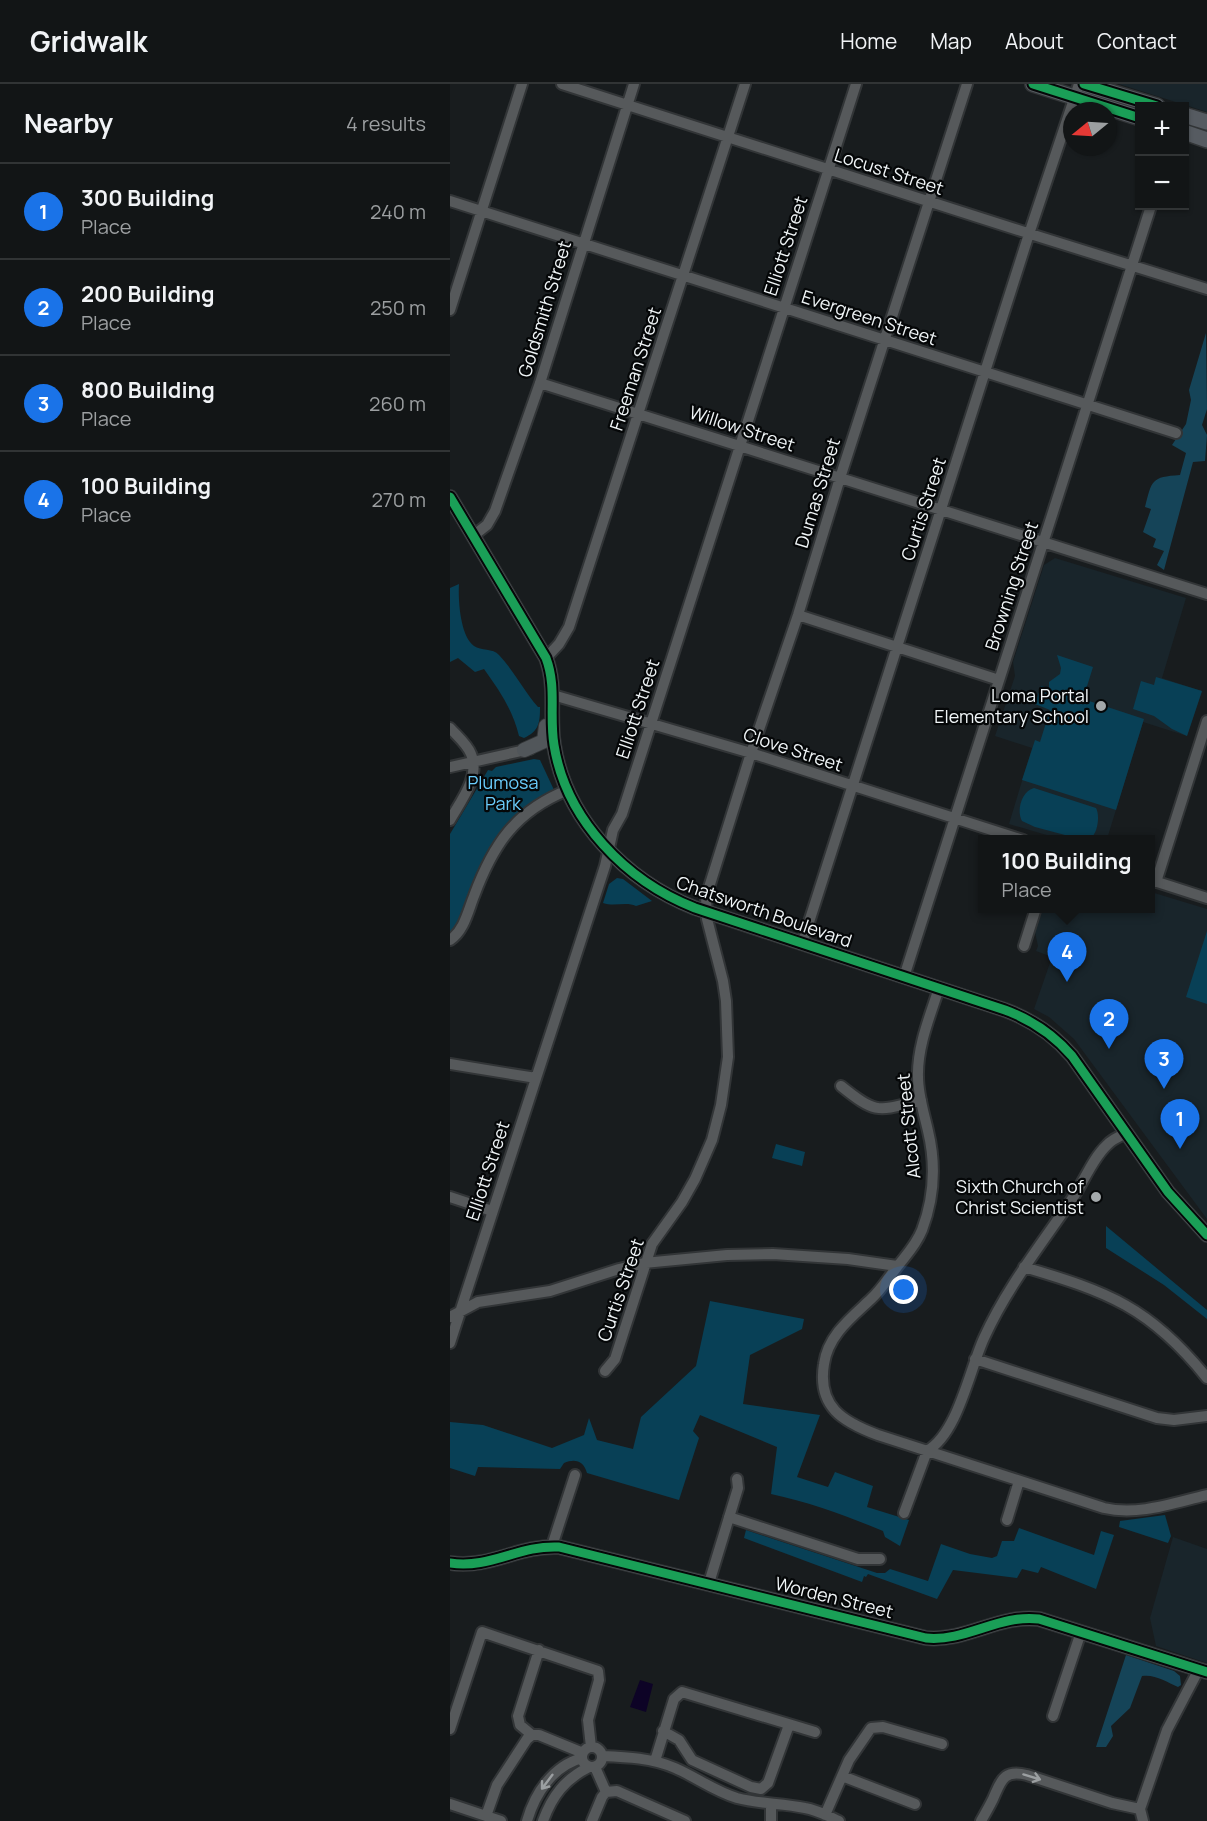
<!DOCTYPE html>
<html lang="en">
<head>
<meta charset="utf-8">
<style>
  :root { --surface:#121516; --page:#1b1e1f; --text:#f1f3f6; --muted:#9c9fa1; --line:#313435; --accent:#1a73e8 }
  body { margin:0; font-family:Manrope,sans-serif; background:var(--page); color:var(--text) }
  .controls { position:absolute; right:18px; top:18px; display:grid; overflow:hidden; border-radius:0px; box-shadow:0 2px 4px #0004 }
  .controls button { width:54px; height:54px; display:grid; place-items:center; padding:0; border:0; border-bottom:2px solid var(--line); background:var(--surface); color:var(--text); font:30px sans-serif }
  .compass { position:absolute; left:613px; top:18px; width:54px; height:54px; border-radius:50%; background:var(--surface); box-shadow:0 2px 4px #0004; rotate:252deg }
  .you { position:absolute; left:454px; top:1206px; width:21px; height:21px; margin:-15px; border:4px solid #fff; border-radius:50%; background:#1a73e8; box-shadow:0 0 0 9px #1a73e833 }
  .badge { display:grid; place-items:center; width:39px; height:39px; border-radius:50%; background:var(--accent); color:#fff; font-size:20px; font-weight:700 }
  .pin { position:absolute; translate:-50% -50px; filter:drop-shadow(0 2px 3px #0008) }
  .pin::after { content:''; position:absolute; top:32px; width:21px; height:18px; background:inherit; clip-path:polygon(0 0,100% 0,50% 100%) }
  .popup { position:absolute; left:528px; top:751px; width:177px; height:78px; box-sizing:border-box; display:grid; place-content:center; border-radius:0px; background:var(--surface); filter:drop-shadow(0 2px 4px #0005); font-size:20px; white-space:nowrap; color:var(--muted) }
  .popup b { font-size:22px; color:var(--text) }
  .popup::after { content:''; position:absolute; left:50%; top:100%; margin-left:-12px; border:12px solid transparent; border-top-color:var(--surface) }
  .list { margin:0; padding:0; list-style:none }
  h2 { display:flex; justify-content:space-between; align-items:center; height:78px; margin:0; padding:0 24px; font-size:26px }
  h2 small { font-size:20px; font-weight:400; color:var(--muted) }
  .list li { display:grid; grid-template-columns:39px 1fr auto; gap:18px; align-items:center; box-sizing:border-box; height:96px; padding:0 24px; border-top:2px solid var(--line) }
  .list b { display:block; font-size:22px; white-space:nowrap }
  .list p { margin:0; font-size:20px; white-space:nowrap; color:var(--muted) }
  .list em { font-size:20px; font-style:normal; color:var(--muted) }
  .map { position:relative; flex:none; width:757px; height:1737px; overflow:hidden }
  header { display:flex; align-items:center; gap:36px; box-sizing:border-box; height:84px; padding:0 30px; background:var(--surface); border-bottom:2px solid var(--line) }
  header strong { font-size:28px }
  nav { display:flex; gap:33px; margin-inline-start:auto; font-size:21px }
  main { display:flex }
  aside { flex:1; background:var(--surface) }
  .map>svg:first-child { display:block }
  .built { fill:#19252b }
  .green { fill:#084056 }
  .forest { fill:#154458 }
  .water { fill:#0d0326 }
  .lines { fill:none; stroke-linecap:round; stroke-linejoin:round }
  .street-casing { stroke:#323537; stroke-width:14 }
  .secondary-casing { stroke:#323537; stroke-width:16 }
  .primary-casing { stroke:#323537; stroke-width:18 }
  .street { stroke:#56595b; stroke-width:10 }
  .secondary { stroke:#51565a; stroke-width:14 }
  .primary { stroke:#565b61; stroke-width:15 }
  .cycleway-casing { stroke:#050708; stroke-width:13 }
  .cycleway { stroke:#1a9f57; stroke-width:9 }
  .oneway { stroke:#9b9fa1 }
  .poi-dot { fill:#a4a9ab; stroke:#050708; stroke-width:2 }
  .labels { text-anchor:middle; stroke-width:4.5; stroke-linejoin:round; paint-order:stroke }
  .street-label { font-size:18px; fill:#f0f5f7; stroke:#050708 }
  .poi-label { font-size:18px; fill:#f0f5f7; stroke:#050708; text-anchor:end }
  .park-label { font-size:18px; fill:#6accfb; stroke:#050708 }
</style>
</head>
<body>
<header>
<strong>Gridwalk</strong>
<nav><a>Home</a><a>Map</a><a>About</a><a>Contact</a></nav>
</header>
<main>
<aside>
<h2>Nearby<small>4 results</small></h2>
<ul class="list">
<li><span class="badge">1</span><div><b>300 Building</b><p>Place</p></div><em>240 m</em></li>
<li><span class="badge">2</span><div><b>200 Building</b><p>Place</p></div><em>250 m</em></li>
<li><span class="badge">3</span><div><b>800 Building</b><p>Place</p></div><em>260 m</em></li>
<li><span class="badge">4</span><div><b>100 Building</b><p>Place</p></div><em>270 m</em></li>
</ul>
</aside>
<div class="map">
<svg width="757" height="1737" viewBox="0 0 757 1737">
  <rect width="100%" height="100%" fill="#181c1e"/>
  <path class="built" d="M669 0H757V28Z
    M605 474 736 514 712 594 752 607 737 652 693 638 657 755H610L559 740 582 664 545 652 565 592 563 578 594 481Z
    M701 808 757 825V1135L624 955 599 933 584 925 602 873 586 867 588 862 585 848 593 825 701 824Z
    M723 1453 757 1465V1579L706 1562 700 1534Z"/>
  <path class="green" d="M9 500C8 515 10 552 24 562 31 567 43 564 49 571 64 587 74 607 88 623H90C90 639 89 647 74 654L69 652C63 626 49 606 34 585L25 588 8 574 0 578V504Z
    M607 571 643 583 633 615 694 635 666 726 572 696 585 656 590 658 600 626 585 620 591 602 599 604V598L610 590 611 584Z
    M706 593 752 607 737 652 722 645 704 632 683 625 691 597 704 601Z
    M84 675 90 676 104 706C58 731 38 759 19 807 14 821 11 839 0 849V750L38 686 42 687 46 683Z
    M584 704 646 724C650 731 648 748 641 754 638 756 634 755 630 755L585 743 572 737C566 726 572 707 584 704Z
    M167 794 173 795 202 817 186 822C176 817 165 823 153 819L159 800Z
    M757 847V920L736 913Z
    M326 1060 355 1068 352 1082 322 1074Z
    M656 1142 757 1226V1235L714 1201 656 1164Z
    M260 1217 354 1235 352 1245 300 1271 293 1320 370 1331 347 1393 378 1403 385 1388 423 1402 417 1423 459 1436 450 1462 435 1453 433 1447C397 1432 359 1418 321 1410L327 1363 250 1331 243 1347 249 1354 229 1416 137 1389C134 1377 125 1374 114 1379L110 1385 28 1383 25 1392 0 1384V1338L33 1341 102 1364 134 1351 139 1334 147 1356 183 1365 191 1333 246 1282Z
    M715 1431 721 1452 718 1459 669 1443 670 1437Z
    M569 1444 644 1471 651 1447 664 1451 646 1505 591 1483 588 1489 572 1485 567 1494 503 1486 487 1515 418 1490 416 1493 414 1492 412 1498 294 1454 296 1446 427 1489H435L440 1485 478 1497 491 1460 520 1470 542 1474 547 1472 552 1457H564Z"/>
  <path class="forest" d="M756 249 757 325 752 341 757 351 755 377 743 378 714 486 707 481 714 467 703 463 706 455 693 448 701 425 695 423C702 396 701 393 730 391L736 369 722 361 736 340 741 316 739 306Z
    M676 1571 724 1587 730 1592 731 1601 728 1603C717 1598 705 1590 692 1592L680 1624 661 1642 663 1652 656 1663H646Z"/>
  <path class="water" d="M190 1596 203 1600 196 1628 180 1623Z"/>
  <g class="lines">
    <defs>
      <path id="street" d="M112 0 590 153 757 205
        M0 117 726 349
        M0 226 72 0
        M90 299 757 510
        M23 452 37 441 45 427 90 299 184 0
        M348 531 549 596
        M96 574 109 560 119 543 295 0
        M103 611 301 669 573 756
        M0 644C7 652 17 660 21 670 31 692 10 718 0 736
        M0 683 80 665
        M701 796 757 814
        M706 798 757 637
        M0 856C14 847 18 827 24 812 43 761 65 727 118 706
        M352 860 579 150 629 0
        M574 862 586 824
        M454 893 701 122
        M489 904C480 932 467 963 468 993 468 1011 474 1029 478 1047 486 1080 484 1114 472 1146 466 1161 457 1170 447 1183 438 1194 432 1205 421 1215 402 1233 378 1251 374 1280 367 1323 393 1338 428 1351L654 1424C688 1432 723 1419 757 1411
        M0 980 86 994
        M391 1002C427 1031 428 1027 471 1016
        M0 1113 42 1127
        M574 1183C658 1208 700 1223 757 1294
        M0 1233 28 1218 100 1207 169 1185 194 1179 277 1171 323 1170 398 1175 447 1182
        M0 1259 155 782 163 746 172 730 406 0
        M525 1275 707 1334 724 1336 757 1332
        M155 1287 165 1275 202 1160 232 1118 245 1095 262 1056 271 1021 278 973 276 917 273 897 257 835 256 813 301 669 348 531 390 394 517 0
        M454 1429 477 1367C508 1349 519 1287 534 1254 557 1203 591 1161 622 1115 634 1098 642 1075 657 1061 662 1055 670 1052 677 1049
        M279 1433 408 1475H430
        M557 1436 569 1397
        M102 1462 125 1391
        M259 1499 288 1404 287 1395
        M603 1632 631 1548
        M0 1645 32 1548 148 1587 149 1596 138 1636 141 1663
        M213 1647 229 1656 242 1676 301 1703 311 1705 318 1699 339 1641
        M82 1651 70 1641 68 1632 89 1566
        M82 1651H89L133 1669
        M132 1673a10 10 0 1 1 20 0a10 10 0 1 1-20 0Z
        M152 1672C177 1673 202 1674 225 1684 246 1693 264 1707 287 1714 309 1720 332 1719 355 1724 367 1726 378 1732 389 1737
        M205 1677 224 1615 232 1608 365 1648
        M145 1683 156 1708
        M392 1692 465 1720
        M156 1708 167 1707 235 1737
        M0 1720 51 1737
        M690 1725 717 1646 749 1585
        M690 1725 693 1737
        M375 1731 399 1676 421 1644 433 1643 492 1660
        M36 1732 47 1701 77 1655 82 1651
        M77 1737C85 1709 103 1682 132 1674
        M93 1737C102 1712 115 1695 139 1683
        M142 1737 152 1713 156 1708
        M321 1737V1721
        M531 1737C535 1730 539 1723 543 1715 551 1697 553 1685 577 1691L662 1719 690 1725"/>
      <path id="secondary" d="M0 413 96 574C107 603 99 631 104 661 116 736 176 797 245 824L555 926C582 936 604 951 622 972L718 1108 757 1151
        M74 666 94 657 96 642
        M0 1479C41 1485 68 1461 109 1463L476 1554C516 1558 549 1530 589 1535L757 1588"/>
      <path id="primary" d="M583 0 690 34
        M634 0 707 22
        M734 31 757 38
        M734 48 757 56"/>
    </defs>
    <use href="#street" class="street-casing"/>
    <use href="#secondary" class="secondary-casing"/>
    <use href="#primary" class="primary-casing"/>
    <use href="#street" class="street"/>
    <use href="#secondary" class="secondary"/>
    <use href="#primary" class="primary"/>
    <defs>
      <path id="cycleway" d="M583 0 690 34
        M634 0 707 22
        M0 413 96 574C107 603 99 631 104 661 116 736 176 797 245 824L555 926C582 936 604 951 622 972L718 1108 757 1151
        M0 1479C41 1485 68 1461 109 1463L476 1554C516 1558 549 1530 589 1535L757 1588"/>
    </defs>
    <use href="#cycleway" class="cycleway-casing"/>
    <use href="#cycleway" class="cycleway"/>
  </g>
  <defs><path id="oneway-shaft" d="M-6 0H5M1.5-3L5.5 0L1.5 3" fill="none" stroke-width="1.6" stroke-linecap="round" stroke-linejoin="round" transform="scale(1.5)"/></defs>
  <g class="oneway">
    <use href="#oneway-shaft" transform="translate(582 1693) rotate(17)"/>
    <use href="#oneway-shaft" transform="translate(97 1698) rotate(127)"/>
  </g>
  <g class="poi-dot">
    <circle cx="651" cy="622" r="6"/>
    <circle cx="646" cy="1113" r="6"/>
  </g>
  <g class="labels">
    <g class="street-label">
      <text transform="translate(439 88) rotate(18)" y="6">Locust Street</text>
      <text transform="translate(336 162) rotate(-72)" y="6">Elliott Street</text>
      <text transform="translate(95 225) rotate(-73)" y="6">Goldsmith Street</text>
      <text transform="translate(419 234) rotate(18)" y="6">Evergreen Street</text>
      <text transform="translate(186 285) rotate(-72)" y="6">Freeman Street</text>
      <text transform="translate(292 345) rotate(18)" y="6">Willow Street</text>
      <text transform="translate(368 409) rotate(-73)" y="6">Dumas Street</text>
      <text transform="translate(474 425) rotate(-72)" y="6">Curtis Street</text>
      <text transform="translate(562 502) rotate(-72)" y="6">Browning Street</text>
      <text transform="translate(188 625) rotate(-72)" y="6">Elliott Street</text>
      <text transform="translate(343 666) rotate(18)" y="6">Clove Street</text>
      <text transform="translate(314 828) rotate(19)" y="6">Chatsworth Boulevard</text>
      <text transform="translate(459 1042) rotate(-96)" y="6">Alcott Street</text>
      <text transform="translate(38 1087) rotate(-72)" y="6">Elliott Street</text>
      <text transform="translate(171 1206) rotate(-71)" y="6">Curtis Street</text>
      <text transform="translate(384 1514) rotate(14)" y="6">Worden Street</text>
    </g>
    <g class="poi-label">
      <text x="639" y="618">Loma Portal<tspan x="639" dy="21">Elementary School</tspan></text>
      <text x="634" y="1109">Sixth Church of<tspan x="634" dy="21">Christ Scientist</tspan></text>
    </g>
    <g class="park-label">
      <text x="53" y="705">Plumosa<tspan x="53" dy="21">Park</tspan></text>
    </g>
  </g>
</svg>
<div class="controls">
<button>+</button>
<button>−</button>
</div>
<svg class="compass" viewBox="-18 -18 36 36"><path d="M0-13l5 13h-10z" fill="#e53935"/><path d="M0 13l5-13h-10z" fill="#9c9fa1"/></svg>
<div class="you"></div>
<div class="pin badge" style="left:730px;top:1065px">1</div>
<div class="pin badge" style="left:659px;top:965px">2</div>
<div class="pin badge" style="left:714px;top:1005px">3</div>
<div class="pin badge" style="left:617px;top:898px">4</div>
<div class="popup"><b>100 Building</b>Place</div>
</div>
</main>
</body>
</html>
